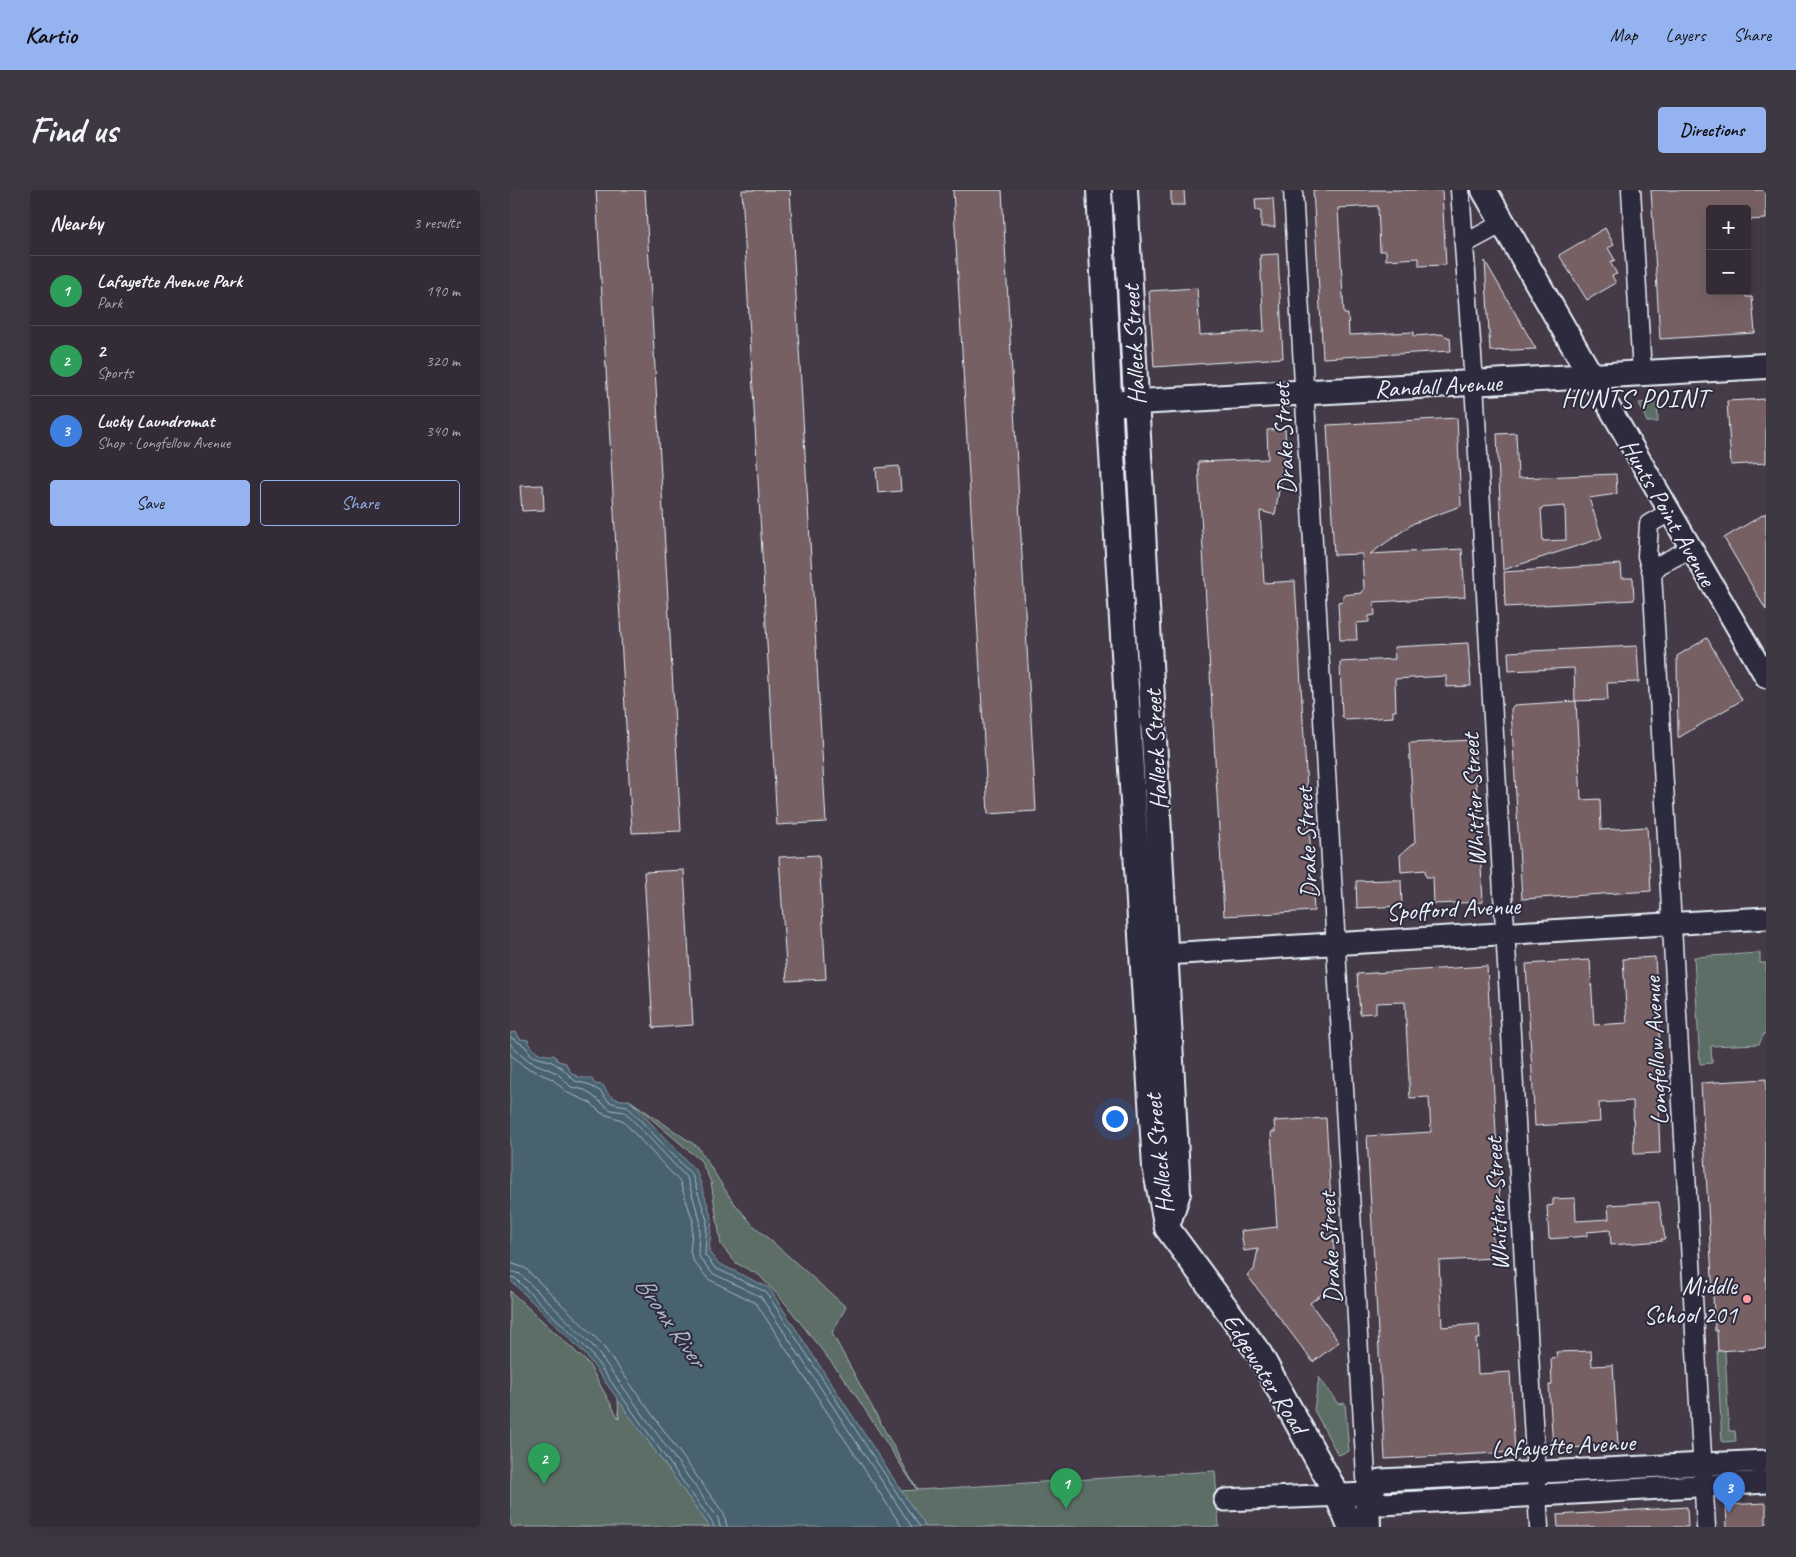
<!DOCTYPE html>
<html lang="en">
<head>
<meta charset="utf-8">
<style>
  :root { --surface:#332c36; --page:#3e3842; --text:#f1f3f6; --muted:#a9a7ad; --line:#4e4851; --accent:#95b2f1 }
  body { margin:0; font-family:Caveat,sans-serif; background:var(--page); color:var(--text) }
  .controls { position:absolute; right:15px; top:15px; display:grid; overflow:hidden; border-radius:5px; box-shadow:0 5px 20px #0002 }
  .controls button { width:45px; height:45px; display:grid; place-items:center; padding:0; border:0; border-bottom:1px solid var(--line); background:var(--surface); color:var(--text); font:25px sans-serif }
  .you { position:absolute; left:604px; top:928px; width:18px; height:18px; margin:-12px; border:4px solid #fff; border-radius:50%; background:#1a73e8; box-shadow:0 0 0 8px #1a73e833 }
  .badge { display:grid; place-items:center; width:32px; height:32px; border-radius:50%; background:var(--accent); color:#fff; font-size:16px; font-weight:700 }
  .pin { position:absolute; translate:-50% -41px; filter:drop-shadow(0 1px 2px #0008) }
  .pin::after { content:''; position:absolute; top:26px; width:18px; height:15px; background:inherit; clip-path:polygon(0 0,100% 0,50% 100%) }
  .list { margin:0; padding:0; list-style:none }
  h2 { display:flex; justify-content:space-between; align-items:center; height:65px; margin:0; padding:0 20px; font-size:21px }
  h2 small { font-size:16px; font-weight:400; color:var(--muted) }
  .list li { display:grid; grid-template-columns:32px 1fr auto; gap:15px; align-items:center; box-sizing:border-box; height:70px; padding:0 20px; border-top:1px solid var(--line) }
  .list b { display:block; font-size:19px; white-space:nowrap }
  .list p { margin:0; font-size:16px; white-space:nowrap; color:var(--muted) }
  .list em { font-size:16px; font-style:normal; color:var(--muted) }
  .actions { display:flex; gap:10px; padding:15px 20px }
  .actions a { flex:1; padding:11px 0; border:1px solid var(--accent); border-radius:5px; text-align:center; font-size:18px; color:var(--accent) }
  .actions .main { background:var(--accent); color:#111 }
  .map { position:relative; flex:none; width:1256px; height:1337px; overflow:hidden; border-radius:5px }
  header { display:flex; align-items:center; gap:30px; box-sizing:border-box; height:70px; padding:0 25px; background:var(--accent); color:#111 }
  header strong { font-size:24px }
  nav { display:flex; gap:28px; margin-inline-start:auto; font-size:18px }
  .intro { display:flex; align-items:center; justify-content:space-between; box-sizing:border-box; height:120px; padding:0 30px }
  h1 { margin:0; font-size:35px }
  .button { padding:12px 22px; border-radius:5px; background:var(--accent); color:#111; font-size:18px; font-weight:700 }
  main { display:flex; gap:30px; padding:0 30px }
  aside { flex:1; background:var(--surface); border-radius:5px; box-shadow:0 5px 20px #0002 }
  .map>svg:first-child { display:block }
  .green { fill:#5c6e66; stroke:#a2b0af }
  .water { fill:#496270; stroke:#899ba6 }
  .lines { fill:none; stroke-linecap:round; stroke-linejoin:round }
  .shore { stroke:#a8b8c2; stroke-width:1 }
  .building { fill:#766063; stroke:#e8f1f8; fill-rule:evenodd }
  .minor-casing { stroke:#e8f1f8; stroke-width:21 }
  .tertiary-casing { stroke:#e8f1f8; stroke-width:25 }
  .secondary-casing { stroke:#e8f1f8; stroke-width:28 }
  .minor { stroke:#2f2a3d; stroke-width:18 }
  .tertiary { stroke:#2f2a3d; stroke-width:21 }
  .secondary { stroke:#2f2a3d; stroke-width:24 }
  .poi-dot { fill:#ff9aa2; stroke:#2f2a3d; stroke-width:2 }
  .labels { text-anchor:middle; stroke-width:4; stroke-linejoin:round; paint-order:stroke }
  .street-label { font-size:25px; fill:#e8f1f8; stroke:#2f2a3d }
  .poi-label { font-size:25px; fill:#e8f1f8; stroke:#2f2a3d; text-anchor:end }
  .neighbourhood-label { font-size:26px; letter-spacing:1px; fill:#e8f1f8; stroke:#2f2a3d }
  .water-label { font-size:26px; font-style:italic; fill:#a8b8c2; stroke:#2f2a3d }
</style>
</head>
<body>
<header>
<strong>Kartio</strong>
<nav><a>Map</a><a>Layers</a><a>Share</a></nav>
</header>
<div class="intro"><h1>Find us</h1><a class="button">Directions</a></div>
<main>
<aside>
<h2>Nearby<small>3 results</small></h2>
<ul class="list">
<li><span class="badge" style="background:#2e9e5b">1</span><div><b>Lafayette Avenue Park</b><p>Park</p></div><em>190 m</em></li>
<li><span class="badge" style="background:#2e9e5b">2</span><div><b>2</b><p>Sports</p></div><em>320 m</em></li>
<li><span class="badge" style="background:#3f7fe0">3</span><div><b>Lucky Laundromat</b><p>Shop · Longfellow Avenue</p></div><em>340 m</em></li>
</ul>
<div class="actions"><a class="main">Save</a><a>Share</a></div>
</aside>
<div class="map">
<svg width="1256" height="1337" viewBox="0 0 1256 1337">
  <rect width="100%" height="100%" fill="#443a48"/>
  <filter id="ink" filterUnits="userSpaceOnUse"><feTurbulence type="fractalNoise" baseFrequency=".02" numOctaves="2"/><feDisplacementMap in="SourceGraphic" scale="10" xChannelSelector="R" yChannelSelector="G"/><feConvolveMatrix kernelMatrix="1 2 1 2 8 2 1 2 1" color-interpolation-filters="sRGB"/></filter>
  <g filter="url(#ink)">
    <path class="green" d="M1147 211 1148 232H1137L1129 213Z
      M1250 763V773H1256V840L1249 854 1201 856 1202 873 1190 874 1184 767Z
      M119 910 188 957 221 1009 242 1034 336 1117 322 1143 407 1300 705 1281 709 1337H415L391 1301 407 1300 339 1195 275 1113 249 1085 226 1073 211 1055 201 992 191 971Z
      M0 1101 78 1173 109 1229 108 1209 200 1337H0Z
      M1215 1160 1219 1241H1225L1226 1251 1212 1252 1207 1161Z
      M809 1187 828 1214 835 1213 839 1261 828 1265 804 1220Z"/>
    <path class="water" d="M6 842 10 849 18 850C23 862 31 866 44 865L48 871 56 873C60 885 68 889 81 888L85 894 93 895C98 907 106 911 119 910L187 982 202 1029 199 1062 208 1073 259 1098 415 1337H200L75 1164 0 1090V843Z"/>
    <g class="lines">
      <path class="shore" d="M0 847 15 856 22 866 40 871 52 878 65 891 77 894 90 901 98 911 105 914 117 916 182 985 197 1030 195 1065 205 1078 256 1102 409 1337
        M0 854 19 871 47 883 61 897 75 900 101 920 115 922 177 988 190 1030 188 1061 190 1068 202 1083 251 1107 402 1337
        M0 864 15 877 42 889 58 903 81 913 91 923 112 930 170 992 183 1031 180 1062 184 1072 198 1089 246 1113 392 1337
        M0 1073 15 1078 90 1152 214 1324 217 1337
        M0 1081 10 1084 84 1157 208 1328 210 1337
        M0 1087 5 1088 79 1161 202 1332 204 1337"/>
    </g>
    <path class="building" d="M86 0H135L171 641 122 643Z
      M232 0H280L316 632 267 635Z
      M443 0H492L526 621 478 624Z
      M661 0H674L675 15H661Z
      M803 0H932L936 75 909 76V68L876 70V61H870L868 16 828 18 834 124H838L839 145 904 142V146L931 144 940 148 941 161 813 168Z
      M1141 0H1256V29L1237 30V19H1200V101H1236V107H1242L1245 143 1150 149Z
      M763 8 765 37H751V20H746L745 9Z
      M1095 38 1104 55 1098 58 1105 70 1100 72 1107 84 1102 86 1106 93 1077 110 1049 65Z
      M768 64 773 168 644 177 639 101 687 98 690 145 754 141 750 65Z
      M975 71 1026 159 980 161Z
      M1256 209V273L1221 275 1217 211Z
      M947 228 951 316 904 333 860 364 952 359 955 407 864 412 865 425 859 426V432L846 433 847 450H830L828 412 833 411V405L852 403 854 399 852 364 824 365 817 235Z
      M775 239 776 256 765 325 750 321 754 393 785 391 804 721 714 726 688 272 758 269 757 240Z
      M1006 243 1008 288 1106 284 1107 304 1079 308 1092 348 993 380 987 244ZM1055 316 1056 350 1033 351 1031 318Z
      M389 276 391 301 368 303 366 278Z
      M33 295 34 320 12 321 10 296Z
      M1256 323V420L1214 348Z
      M1111 374 1112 388H1123L1124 410 995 417 994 382Z
      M1197 448 1232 510 1168 548 1167 466Z
      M958 453 961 496 936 497V486L885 489 886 521H883V527L836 530 832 526 830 472 885 469 884 457Z
      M1127 456 1129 492 1097 493 1098 510 1065 511 1064 478 999 481 998 462Z
      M1066 511 1071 610 1090 609 1091 640 1137 637 1141 701 1012 709 1001 519 1004 515Z
      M964 550 973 712 924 714 923 687H916L915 680 891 682 890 665 905 652 899 553Z
      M309 665 316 789 277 791 269 667Z
      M174 680 183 835 143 838 134 682Z
      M880 690H891L892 716 847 718 846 691Z
      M1145 767 1153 910H1148L1150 963 1124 964 1123 911 1089 913 1090 932 1025 936 1016 774 1080 770 1084 835 1117 833 1113 769Z
      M977 776 991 1035 982 1036 984 1068 929 1071 932 1137 969 1134 970 1149H966L968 1184 1000 1182 1005 1262 875 1269 857 946 921 942 919 907 900 908 895 812 866 813V823L850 824 847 784Z
      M1256 889V1158L1208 1161 1207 1140 1205 1141 1191 893Z
      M816 928 826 1093 800 1113 829 1152 803 1172 737 1085 744 1080 748 1059 734 1061 731 1041 767 1037 761 942H765L764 931Z
      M1065 1008 1066 1031 1099 1029 1098 1015 1149 1012 1155 1049H1151L1152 1051 1101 1055 1100 1040 1077 1042V1046L1039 1049 1037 1016 1043 1015V1009Z
      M1081 1161 1082 1176 1103 1175 1108 1255 1043 1259 1039 1195H1042L1041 1168 1047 1167 1046 1162Z
      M1256 1313V1337H1217L1216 1315Z
      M1177 1317 1178 1337H1048L1047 1325Z"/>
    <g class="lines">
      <defs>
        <path id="minor" d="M783 0 857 1304
          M950 0 964 193 1029 1337
          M1121 0 1132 183
          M954 54 993 33
          M1158 323 1139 334 1137 366 1142 383 1196 1337
          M1142 383 1149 375 1180 359"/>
        <path id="tertiary" d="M1081 186 1256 487
          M638 765 1256 728
          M857 1304 871 1290 1256 1271
          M715 1310 857 1304 873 1314 1256 1292"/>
        <path id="secondary" d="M589 0 601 247 645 977 657 1038 749 1163 827 1305 840 1337
          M615 0 668 1003 657 1036
          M974 0 1081 186
          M611 213 1256 176
          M857 1304 858 1337"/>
      </defs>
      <use href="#minor" class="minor-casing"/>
      <use href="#tertiary" class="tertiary-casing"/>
      <use href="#secondary" class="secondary-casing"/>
      <use href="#minor" class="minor"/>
      <use href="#tertiary" class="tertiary"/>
      <use href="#secondary" class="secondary"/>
    </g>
  </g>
  <circle class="poi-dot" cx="1237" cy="1109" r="5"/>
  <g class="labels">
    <g class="street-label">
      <text transform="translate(623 155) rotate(-93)" y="9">Halleck Street</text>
      <text transform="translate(928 195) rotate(-3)" y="9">Randall Avenue</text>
      <text transform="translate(773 249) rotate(-93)" y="9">Drake Street</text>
      <text transform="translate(1159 322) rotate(60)" y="9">Hunts Point Avenue</text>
      <text transform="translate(645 560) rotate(-93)" y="9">Halleck Street</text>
      <text transform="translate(963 610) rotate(-93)" y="9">Whittier Street</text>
      <text transform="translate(796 653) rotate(-93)" y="9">Drake Street</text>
      <text transform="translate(943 718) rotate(-3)" y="9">Spofford Avenue</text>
      <text transform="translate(1145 861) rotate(-93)" y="9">Longfellow Avenue</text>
      <text transform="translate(648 964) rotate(-96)" y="9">Halleck Street</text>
      <text transform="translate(986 1014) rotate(-93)" y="9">Whittier Street</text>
      <text transform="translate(819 1058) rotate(-93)" y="9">Drake Street</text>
      <text transform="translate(756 1183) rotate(58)" y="9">Edgewater Road</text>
      <text transform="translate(1053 1255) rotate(-3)" y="9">Lafayette Avenue</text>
    </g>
    <g class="poi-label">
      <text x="1227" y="1104">Middle<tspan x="1227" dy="29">School 201</tspan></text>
    </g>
    <g class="neighbourhood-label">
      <text x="1125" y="217">HUNTS POINT</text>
    </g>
    <g class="water-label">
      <text transform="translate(161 1131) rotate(55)" y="9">Bronx River</text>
    </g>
  </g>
</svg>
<div class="controls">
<button>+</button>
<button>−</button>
</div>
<div class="you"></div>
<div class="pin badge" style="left:556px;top:1319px;background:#2e9e5b">1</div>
<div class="pin badge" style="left:34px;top:1294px;background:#2e9e5b">2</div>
<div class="pin badge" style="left:1219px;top:1323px;background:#3f7fe0">3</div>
</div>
</main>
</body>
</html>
